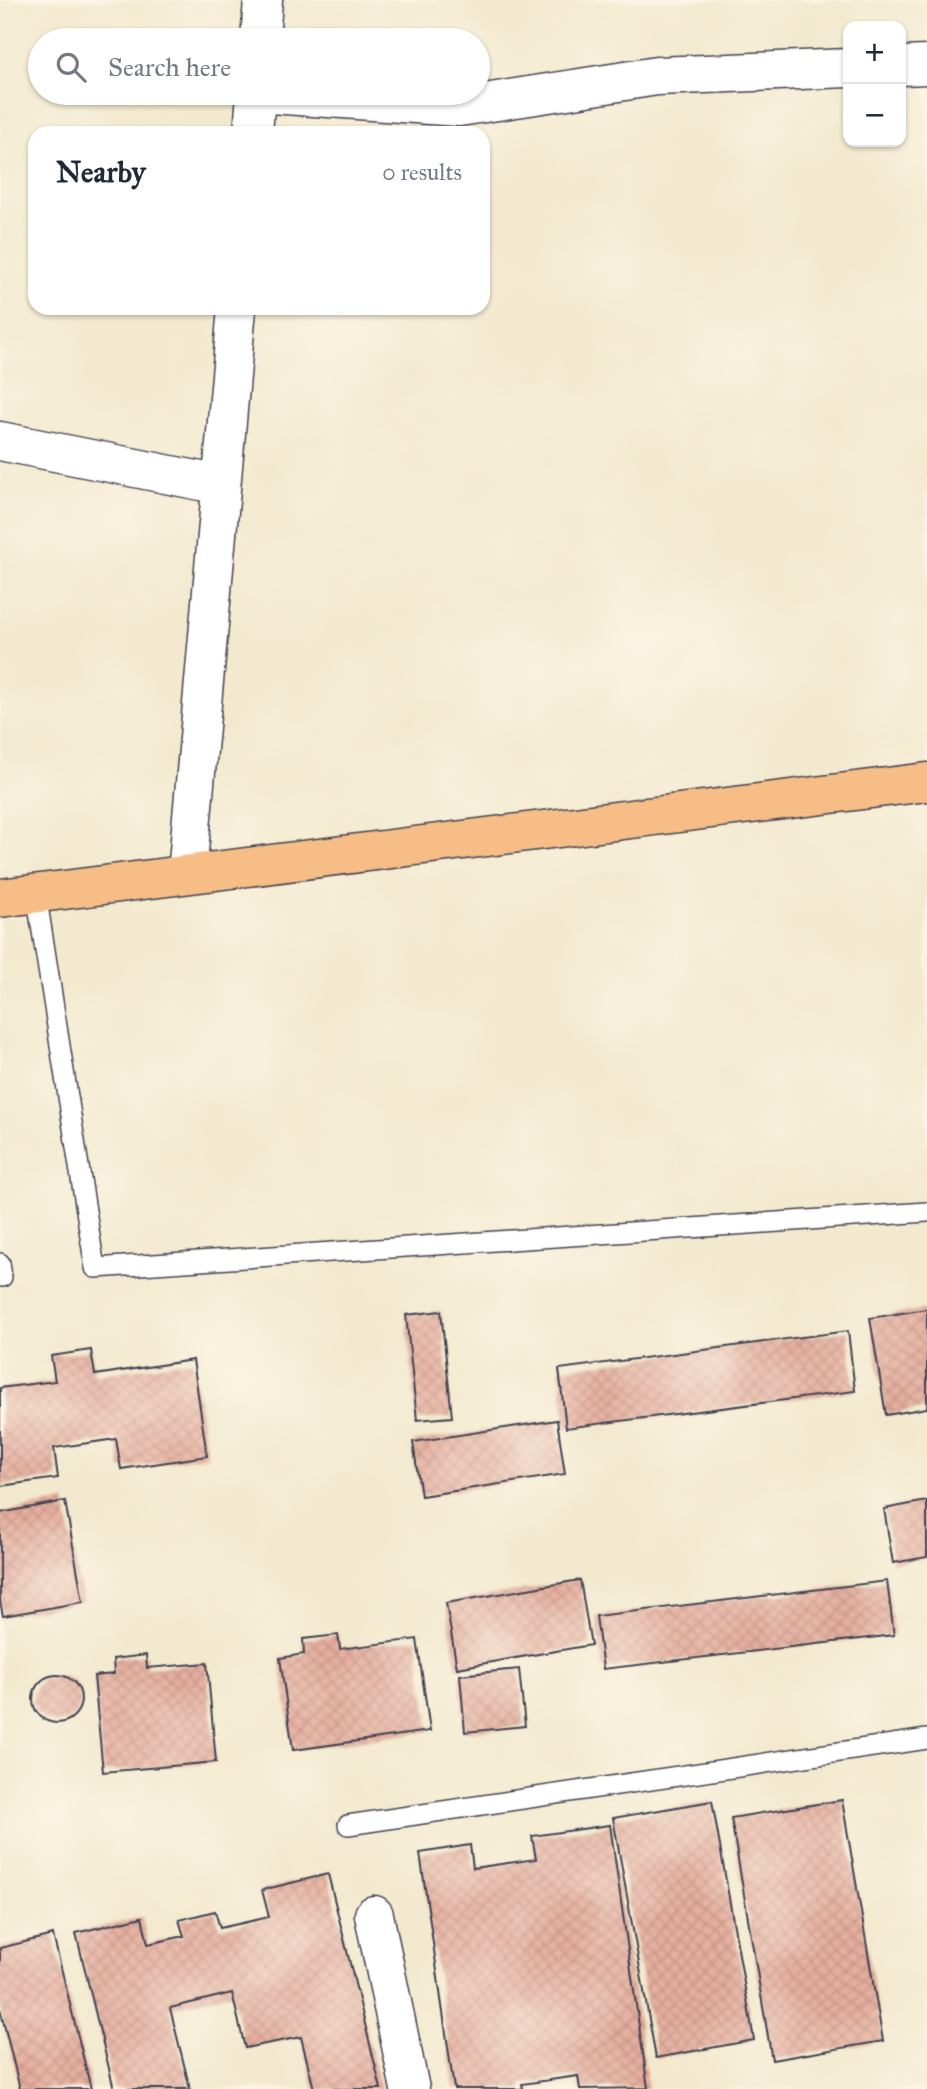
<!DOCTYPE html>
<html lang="en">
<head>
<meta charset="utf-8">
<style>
  :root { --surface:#fff; --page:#f2f2f3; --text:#1f2937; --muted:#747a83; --line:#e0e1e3 }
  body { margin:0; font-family:"IM FELL Great Primer",serif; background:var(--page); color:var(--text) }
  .controls { position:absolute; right:21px; top:21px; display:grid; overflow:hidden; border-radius:14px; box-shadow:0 2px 5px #0004 }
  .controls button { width:63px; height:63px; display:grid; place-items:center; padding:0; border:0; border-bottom:2px solid var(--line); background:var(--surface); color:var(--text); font:35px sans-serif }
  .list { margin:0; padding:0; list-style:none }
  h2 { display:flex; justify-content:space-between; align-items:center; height:91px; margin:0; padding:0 28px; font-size:30px }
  h2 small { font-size:23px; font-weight:400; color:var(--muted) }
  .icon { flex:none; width:38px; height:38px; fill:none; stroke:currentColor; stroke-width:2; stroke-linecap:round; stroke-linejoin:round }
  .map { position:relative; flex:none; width:927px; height:2089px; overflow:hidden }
  .search { position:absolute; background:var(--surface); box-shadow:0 2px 5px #0004; left:28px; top:28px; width:462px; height:77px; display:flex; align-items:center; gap:18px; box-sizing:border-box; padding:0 24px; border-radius:38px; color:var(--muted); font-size:26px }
  .panel { position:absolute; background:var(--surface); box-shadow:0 2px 5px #0004; left:28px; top:126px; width:462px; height:189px; border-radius:21px }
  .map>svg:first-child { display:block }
  .building { fill:url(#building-cross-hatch) }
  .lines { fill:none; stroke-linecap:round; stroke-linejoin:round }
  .lane-casing { stroke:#414051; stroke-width:22 }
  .street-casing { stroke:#414051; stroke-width:41 }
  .primary-casing { stroke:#414051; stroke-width:41 }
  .lane { stroke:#fff; stroke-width:19 }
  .street { stroke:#fff; stroke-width:38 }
  .primary { stroke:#f6be86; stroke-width:38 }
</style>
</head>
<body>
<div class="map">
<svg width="927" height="2089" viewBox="0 0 927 2089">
  <defs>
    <pattern id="building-cross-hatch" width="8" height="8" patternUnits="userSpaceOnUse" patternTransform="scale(1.75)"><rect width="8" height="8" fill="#e6ae9e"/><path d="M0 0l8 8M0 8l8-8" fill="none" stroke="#c59589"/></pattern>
  </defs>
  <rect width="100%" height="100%" fill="#fcf5e5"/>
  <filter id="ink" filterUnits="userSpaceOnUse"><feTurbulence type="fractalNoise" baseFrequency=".0143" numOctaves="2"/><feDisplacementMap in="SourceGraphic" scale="14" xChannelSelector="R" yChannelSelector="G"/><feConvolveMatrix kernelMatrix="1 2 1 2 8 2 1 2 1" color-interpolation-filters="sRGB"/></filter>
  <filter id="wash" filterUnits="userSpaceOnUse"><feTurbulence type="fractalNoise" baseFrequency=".00686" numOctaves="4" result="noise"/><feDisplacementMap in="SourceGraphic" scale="28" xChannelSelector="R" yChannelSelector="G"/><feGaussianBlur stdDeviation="1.57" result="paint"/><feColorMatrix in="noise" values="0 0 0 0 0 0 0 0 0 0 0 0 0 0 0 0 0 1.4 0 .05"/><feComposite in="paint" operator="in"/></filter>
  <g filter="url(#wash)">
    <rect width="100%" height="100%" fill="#f2e9ce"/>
    <g id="blocks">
      <path class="building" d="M927 1309V1408L886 1415 870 1318Z
        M441 1311 452 1417 417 1420 406 1315Z
        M848 1331 855 1391 566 1428 559 1369Z
        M91 1350 95 1375 193 1360 207 1456 121 1469 116 1439 54 1448 58 1478 0 1486V1388L55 1381 51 1356Z
        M557 1420 565 1474 421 1496 413 1442Z
        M65 1501 83 1602 3 1616 0 1601V1513Z
        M927 1501V1557L893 1563 884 1509Z
        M580 1580 591 1645 457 1668 446 1603Z
        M887 1581 894 1635 603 1669 596 1616Z
        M338 1635 340 1649 417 1639 430 1731 293 1750 280 1658 304 1654 303 1639Z
        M146 1655 147 1668 207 1663 216 1762 103 1772 94 1676 114 1674 113 1659Z
        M519 1669 525 1726 465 1732 460 1675Z
        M33 1699a24 24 0 1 1 48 0a24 24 0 1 1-48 0Z
        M842 1800 883 2041 772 2060 731 1818Z
        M712 1801 754 2040 656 2058 613 1818Z
        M610 1825 648 2088 580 2089 578 2076 522 2084 523 2089H454L420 1853 470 1845 473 1868 536 1859 532 1836Z
        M328 1874 381 2089H314L301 2037 245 2048 232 1993 170 2008 190 2089H114L76 1933 142 1917 148 1944 184 1936 179 1920 215 1911 220 1928 269 1917 262 1890Z
        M53 1935 91 2089H20L0 2008V1948Z"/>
    </g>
  </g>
  <g filter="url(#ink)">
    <use href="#blocks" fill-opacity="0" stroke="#414051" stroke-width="2"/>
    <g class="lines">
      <defs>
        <path id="lane" d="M36 893 95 1268 927 1212
          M0 1263 2 1277
          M348 1825 927 1739"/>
        <path id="street" d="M260 40 263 0
          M901 66 927 65
          M256 93 459 107 657 76 848 68
          M253 133 256 93
          M0 441 221 485
          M187 874 237 308
          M374 1915 410 2089"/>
        <path id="primary" d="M0 898 927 782"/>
      </defs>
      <use href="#lane" class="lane-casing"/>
      <use href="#street" class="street-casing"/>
      <use href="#primary" class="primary-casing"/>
      <use href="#lane" class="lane"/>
      <use href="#street" class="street"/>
      <use href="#primary" class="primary"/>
    </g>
  </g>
</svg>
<div class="controls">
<button>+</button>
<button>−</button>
</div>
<div class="search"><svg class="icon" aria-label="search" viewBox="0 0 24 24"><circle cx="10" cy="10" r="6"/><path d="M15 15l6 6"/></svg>Search here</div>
<section class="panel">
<h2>Nearby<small>0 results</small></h2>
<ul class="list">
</ul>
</section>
</div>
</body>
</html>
